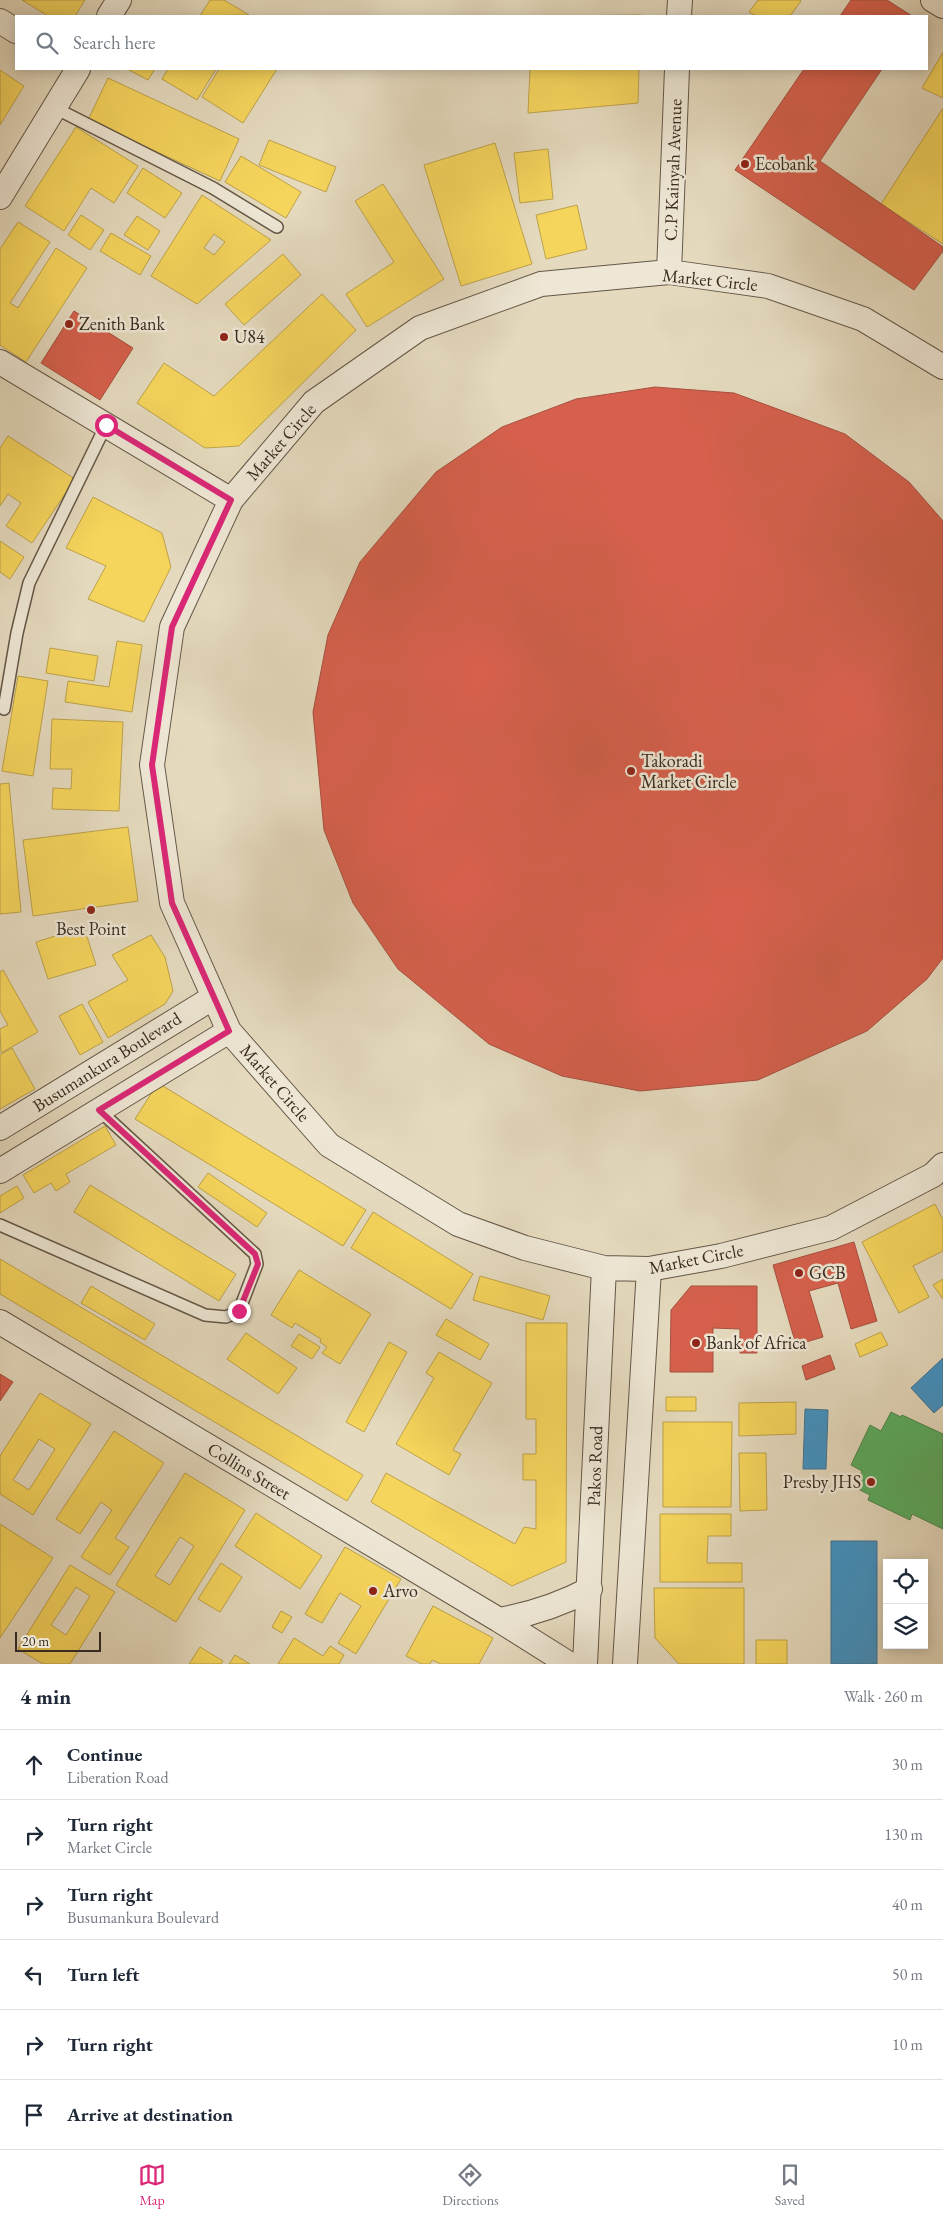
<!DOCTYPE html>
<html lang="en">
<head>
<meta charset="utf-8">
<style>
  :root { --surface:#fff; --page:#f2f2f3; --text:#1f2937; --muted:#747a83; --line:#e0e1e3; --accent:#db2777 }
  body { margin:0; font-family:"EB Garamond",serif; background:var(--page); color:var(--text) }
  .controls { position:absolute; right:15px; bottom:15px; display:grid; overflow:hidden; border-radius:0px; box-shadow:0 2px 12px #0003 }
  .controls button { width:45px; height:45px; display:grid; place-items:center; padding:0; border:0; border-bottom:1px solid var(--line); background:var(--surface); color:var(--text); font:25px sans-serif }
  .scale { position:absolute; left:15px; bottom:12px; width:86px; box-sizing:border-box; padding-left:5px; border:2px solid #392b20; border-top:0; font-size:14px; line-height:18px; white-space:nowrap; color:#392b20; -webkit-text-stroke:4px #eee7d5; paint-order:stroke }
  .stop { position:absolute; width:15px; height:15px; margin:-11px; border:4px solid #db2777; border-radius:50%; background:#fff }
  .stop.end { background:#db2777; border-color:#fff; box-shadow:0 1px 5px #0008 }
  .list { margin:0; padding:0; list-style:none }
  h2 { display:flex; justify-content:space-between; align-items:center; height:65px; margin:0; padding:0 20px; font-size:21px }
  h2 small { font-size:16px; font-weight:400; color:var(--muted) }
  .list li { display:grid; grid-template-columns:32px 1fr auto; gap:15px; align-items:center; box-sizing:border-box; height:70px; padding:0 20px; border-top:1px solid var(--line) }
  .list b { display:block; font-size:19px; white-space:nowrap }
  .list p { margin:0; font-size:16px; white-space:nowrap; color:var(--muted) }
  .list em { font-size:16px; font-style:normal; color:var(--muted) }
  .icon { flex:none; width:28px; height:28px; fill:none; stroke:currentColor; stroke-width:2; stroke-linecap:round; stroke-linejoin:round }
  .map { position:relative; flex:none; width:943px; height:1664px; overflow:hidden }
  .search { position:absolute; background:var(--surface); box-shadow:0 2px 12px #0003; left:15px; right:15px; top:15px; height:55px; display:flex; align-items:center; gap:12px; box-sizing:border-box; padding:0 18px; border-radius:0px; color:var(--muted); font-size:19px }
  .sheet { height:485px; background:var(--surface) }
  nav { display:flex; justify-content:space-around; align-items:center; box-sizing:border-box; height:70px; border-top:1px solid var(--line); background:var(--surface); font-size:14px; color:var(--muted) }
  nav a { display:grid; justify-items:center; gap:2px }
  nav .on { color:var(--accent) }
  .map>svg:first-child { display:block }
  .homes { fill:#f6d55c; stroke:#bda24a; fill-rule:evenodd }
  .shops { fill:#d6604d; stroke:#a75040 }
  .schools { fill:#4393c3; stroke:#407492 }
  .public { fill:#5aae61; stroke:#50874e }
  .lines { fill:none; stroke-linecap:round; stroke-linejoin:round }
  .service-casing { stroke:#645748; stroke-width:14 }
  .minor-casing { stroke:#645748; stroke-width:26 }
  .service { stroke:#eee7d5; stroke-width:11 }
  .minor { stroke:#eee7d5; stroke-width:24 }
  .route { stroke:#db2777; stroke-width:6 }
  .poi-dot { fill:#8f2418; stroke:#eee7d5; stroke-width:2 }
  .labels { text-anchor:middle; stroke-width:5; stroke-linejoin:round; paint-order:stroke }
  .poi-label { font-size:18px; fill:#392b20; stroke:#eee7d5; text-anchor:start }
  .street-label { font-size:18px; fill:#392b20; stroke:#eee7d5 }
</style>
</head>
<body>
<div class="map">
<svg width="943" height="1664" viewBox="0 0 943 1664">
  <rect width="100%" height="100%" fill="#e5dabe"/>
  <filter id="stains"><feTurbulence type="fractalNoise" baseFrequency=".004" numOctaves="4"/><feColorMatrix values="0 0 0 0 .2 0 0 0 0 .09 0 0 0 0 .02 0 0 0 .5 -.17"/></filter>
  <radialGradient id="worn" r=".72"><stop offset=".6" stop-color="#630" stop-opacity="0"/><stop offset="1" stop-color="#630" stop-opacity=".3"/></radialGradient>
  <path class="homes" d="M22 0H85L75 16H48Z
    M210 0H224L249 15 200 16Z
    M758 0H800L801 1 790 16H756L749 12Z
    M641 15V16H551Z
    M943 52V98L922 88Z
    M127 69H155L148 80Z
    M168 69H216L197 100 162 79Z
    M219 69H277L243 123 202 97Z
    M530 69H639L638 103 528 113Z
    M0 70 24 86 0 125Z
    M108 78 239 139 220 181 88 120Z
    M943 108V244L881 204Z
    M76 127 138 166 114 203 91 188 64 231 25 206Z
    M269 140 336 167 326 192 259 165Z
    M495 143 532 264 461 286 424 165Z
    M548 149 553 199 520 203 514 153Z
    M241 156 301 192 286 218 225 182Z
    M143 168 182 193 165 218 127 193Z
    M383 184 444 279 367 327 346 294 394 262 355 201Z
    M202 195 271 240 197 304 151 276ZM214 234 225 242 214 255 204 248Z
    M577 205 587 249 546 259 536 215Z
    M81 215 104 230 90 250 68 235Z
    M137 216 160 231 148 250 124 235Z
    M18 222 50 242 10 303 18 308 56 248 87 268 26 362 0 345V249Z
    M111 233 151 256 140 275 100 251Z
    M283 254 301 275 244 325 225 304Z
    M322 294 356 330 239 446 205 448 137 403 164 363 214 396Z
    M8 436 75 479 32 543 6 526 21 503 8 494 0 506V448Z
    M93 497 162 533 171 567 144 622 88 599 106 566 66 548Z
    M0 541 24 557 10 579 0 572Z
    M117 641 142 645 132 712 65 702 68 681 109 687Z
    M50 648 98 656 94 681 46 673Z
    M18 676 48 681 33 776 2 771Z
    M52 719 123 722 119 811 52 809 53 788 71 789 72 769H50Z
    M9 783 21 912 0 914V784Z
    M128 827 138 901 33 916 23 840Z
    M84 927 96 965 48 979 36 942Z
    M151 935 165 957 173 991 165 1004 108 1038 88 1002 128 980 112 955Z
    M3 970 38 1032 1 1053 0 1029 8 1025 0 1011V972Z
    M82 1004 103 1042 80 1055 59 1016Z
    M12 1048 35 1089 0 1109V1055Z
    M158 1083 366 1210 343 1246 135 1119Z
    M105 1126 116 1145 66 1174 70 1182 56 1191 51 1183 34 1193 23 1175Z
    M208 1173 267 1213 257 1227 198 1187Z
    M90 1185 236 1274 219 1301 74 1212Z
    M17 1186 24 1198 0 1213V1196Z
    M935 1204 943 1220V1251L913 1266 929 1297 899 1313 862 1242Z
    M373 1212 473 1274 451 1309 351 1248Z
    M0 1259 363 1475 347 1501 0 1294Z
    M299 1270 371 1314 340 1364 322 1353 327 1347 320 1342 321 1339 295 1323 292 1328 271 1315Z
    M480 1276 550 1296 543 1320 473 1300Z
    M943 1279V1299L933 1285Z
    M91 1286 155 1324 145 1340 81 1303Z
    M446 1319 489 1344 480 1360 436 1335Z
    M526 1323H567L566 1562 512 1586 371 1502 386 1473 515 1544 524 1527 536 1529V1480H523V1454H536V1419H526Z
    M881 1332 888 1345 860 1357 855 1344Z
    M246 1333 297 1368 278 1394 227 1359Z
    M299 1334 320 1347 312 1359 291 1346Z
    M389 1342 407 1352 364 1432 346 1422Z
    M439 1352 492 1383 453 1450 461 1454 449 1475 396 1444 434 1378 426 1373Z
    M40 1393 91 1424 33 1515 0 1494V1456ZM39 1439 55 1449 29 1490 13 1480Z
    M666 1397H696V1411H666Z
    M796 1402V1434L739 1436V1403Z
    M663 1422H732L731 1507H663Z
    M114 1431 164 1463 115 1538 129 1547 110 1575 81 1557 112 1510 101 1502 80 1534 56 1519Z
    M739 1453H766L767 1510 740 1511Z
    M185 1473 245 1510 176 1622 116 1585ZM180 1537 194 1546 170 1585 155 1576Z
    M256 1513 322 1556 300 1589 235 1546Z
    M660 1514H731V1536H708L707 1563H742V1582H660Z
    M0 1524 53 1558 0 1638Z
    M345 1547 401 1579 356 1654 338 1643 361 1606 340 1593 322 1623 305 1614Z
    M221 1563 242 1577 220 1612 198 1599Z
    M70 1565 115 1592 70 1664H43L18 1649ZM76 1587 90 1596 66 1635 51 1625Z
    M654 1588H744V1664H679L655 1638Z
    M433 1606 493 1638 479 1664H441L432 1660 430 1664H422L406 1656Z
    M281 1611 292 1617 282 1633 272 1627Z
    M294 1638 323 1656 330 1646 344 1655 339 1664H278Z
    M756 1640H787V1664H756Z
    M200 1647 223 1661 221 1664H189Z
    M235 1655 250 1664H229Z"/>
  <path class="shops" d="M851 0H887L912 16H840Z
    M804 69H882L820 161 943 247V251L914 290 735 170Z
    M74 311 133 348 100 400 41 363Z
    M655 387 734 393 845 434 909 482 943 521V958L927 979 867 1031 758 1080 640 1091 562 1076 489 1044 398 969 353 903 324 830 313 712 328 635 360 562 436 472 502 427 576 399Z
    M854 1242 877 1321 851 1329 838 1283 809 1291 823 1337 796 1345 773 1265Z
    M691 1286H757V1353H740V1329L713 1328V1372H670L671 1310Z
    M830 1355 835 1369 806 1380 802 1366Z
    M0 1374 13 1382 0 1401Z"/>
  <path class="schools" d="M943 1358V1405L934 1413 911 1388Z
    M805 1409 828 1410 826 1469H803Z
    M831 1541H877V1664H831Z"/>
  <path class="public" d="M891 1412 901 1417 902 1415 943 1434V1529L912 1514 910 1520 868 1500 870 1495 854 1487 862 1471 851 1465 870 1425 881 1431Z"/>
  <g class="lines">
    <defs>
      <path id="service" d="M55 108 213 188 277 227
        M4 709 17 633 29 583 106 425
        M0 1225 205 1315 226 1317 239 1311 257 1264 255 1254 99 1110"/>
      <path id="minor" d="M933 0 943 6
        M109 16 119 0
        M679 16 680 0
        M0 21 16 31
        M0 197 78 69
        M669 272 677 69
        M0 362 231 500
        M943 367 863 319 768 286 669 272 541 284 420 328 314 402 231 500 172 627 152 765 172 903 229 1031 329 1145 458 1224 525 1248 604 1268 649 1269 721 1256 831 1228 933 1175 943 1165
        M0 1128 214 997
        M0 1171 229 1031
        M0 1322 499 1620 569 1664
        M499 1620C532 1614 560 1605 590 1589
        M585 1664 604 1268
        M625 1664 649 1269"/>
    </defs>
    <use href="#service" class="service-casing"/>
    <use href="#minor" class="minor-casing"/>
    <use href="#service" class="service"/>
    <use href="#minor" class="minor"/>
  </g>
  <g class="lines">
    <path class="route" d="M106 425 231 500 172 627 152 765 172 903 229 1031 99 1110 255 1254 258 1264 239 1311"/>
  </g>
  <g class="poi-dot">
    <circle cx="745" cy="164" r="5"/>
    <circle cx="69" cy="324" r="5"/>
    <circle cx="224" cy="337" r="5"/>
    <circle cx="631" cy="771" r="5"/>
    <circle cx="91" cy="910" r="5"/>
    <circle cx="799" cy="1273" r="5"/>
    <circle cx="696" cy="1343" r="5"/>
    <circle cx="871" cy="1482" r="5"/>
    <circle cx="373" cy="1591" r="5"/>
  </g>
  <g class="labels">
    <g class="poi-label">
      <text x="755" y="170">Ecobank</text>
      <text x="79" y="330">Zenith Bank</text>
      <text x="234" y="343">U84</text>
      <text x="641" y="767">Takoradi<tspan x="641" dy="21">Market Circle</tspan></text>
      <text x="91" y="935" text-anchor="middle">Best Point</text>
      <text x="809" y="1279">GCB</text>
      <text x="706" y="1349">Bank of Africa</text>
      <text x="861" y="1488" text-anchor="end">Presby JHS</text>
      <text x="383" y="1597">Arvo</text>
    </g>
    <g class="street-label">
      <text transform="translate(673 170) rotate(-88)" y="6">C.P Kainyah Avenue</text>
      <text transform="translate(710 280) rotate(6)" y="6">Market Circle</text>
      <text transform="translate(281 442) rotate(-49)" y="6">Market Circle</text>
      <text transform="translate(107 1062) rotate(-32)" y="6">Busumankura Boulevard</text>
      <text transform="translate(275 1083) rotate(49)" y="6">Market Circle</text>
      <text transform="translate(696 1259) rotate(-11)" y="6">Market Circle</text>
      <text transform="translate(595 1466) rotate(-88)" y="6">Pakos Road</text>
      <text transform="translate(249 1471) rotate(31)" y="6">Collins Street</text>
    </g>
  </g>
  <rect width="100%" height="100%" filter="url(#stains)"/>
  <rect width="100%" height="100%" fill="url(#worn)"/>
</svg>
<div class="controls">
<button><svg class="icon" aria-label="locate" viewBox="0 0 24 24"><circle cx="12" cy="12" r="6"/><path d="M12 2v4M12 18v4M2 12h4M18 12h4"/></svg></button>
<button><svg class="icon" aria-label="layers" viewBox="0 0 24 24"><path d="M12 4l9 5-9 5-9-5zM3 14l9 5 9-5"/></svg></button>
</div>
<div class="scale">20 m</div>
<div class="stop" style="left:106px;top:425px"></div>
<div class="stop end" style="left:239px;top:1311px"></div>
<div class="search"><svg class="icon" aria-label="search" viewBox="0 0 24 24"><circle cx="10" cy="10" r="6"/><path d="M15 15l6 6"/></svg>Search here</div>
</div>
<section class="sheet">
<h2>4 min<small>Walk · 260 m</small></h2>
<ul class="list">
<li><svg class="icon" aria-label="ahead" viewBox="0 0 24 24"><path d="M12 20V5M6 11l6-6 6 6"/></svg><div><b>Continue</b><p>Liberation Road</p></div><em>30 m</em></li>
<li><svg class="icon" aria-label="right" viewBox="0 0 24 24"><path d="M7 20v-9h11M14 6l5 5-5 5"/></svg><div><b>Turn right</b><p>Market Circle</p></div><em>130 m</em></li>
<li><svg class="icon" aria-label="right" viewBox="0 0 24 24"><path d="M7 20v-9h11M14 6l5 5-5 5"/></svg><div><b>Turn right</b><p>Busumankura Boulevard</p></div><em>40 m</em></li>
<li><svg class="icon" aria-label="left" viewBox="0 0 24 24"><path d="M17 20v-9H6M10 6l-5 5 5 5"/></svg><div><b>Turn left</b></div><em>50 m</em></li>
<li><svg class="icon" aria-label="right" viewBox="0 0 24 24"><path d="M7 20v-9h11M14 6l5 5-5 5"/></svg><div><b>Turn right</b></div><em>10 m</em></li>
<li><svg class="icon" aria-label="arrive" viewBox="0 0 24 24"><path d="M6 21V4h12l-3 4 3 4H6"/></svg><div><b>Arrive at destination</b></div></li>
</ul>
</section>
<nav>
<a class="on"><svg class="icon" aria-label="map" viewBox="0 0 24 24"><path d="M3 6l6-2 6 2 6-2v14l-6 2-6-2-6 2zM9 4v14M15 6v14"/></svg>Map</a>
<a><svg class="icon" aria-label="directions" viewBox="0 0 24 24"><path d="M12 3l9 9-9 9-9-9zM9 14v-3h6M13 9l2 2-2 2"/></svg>Directions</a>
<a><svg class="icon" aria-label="saved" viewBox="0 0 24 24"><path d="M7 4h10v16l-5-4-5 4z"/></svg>Saved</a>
</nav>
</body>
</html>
